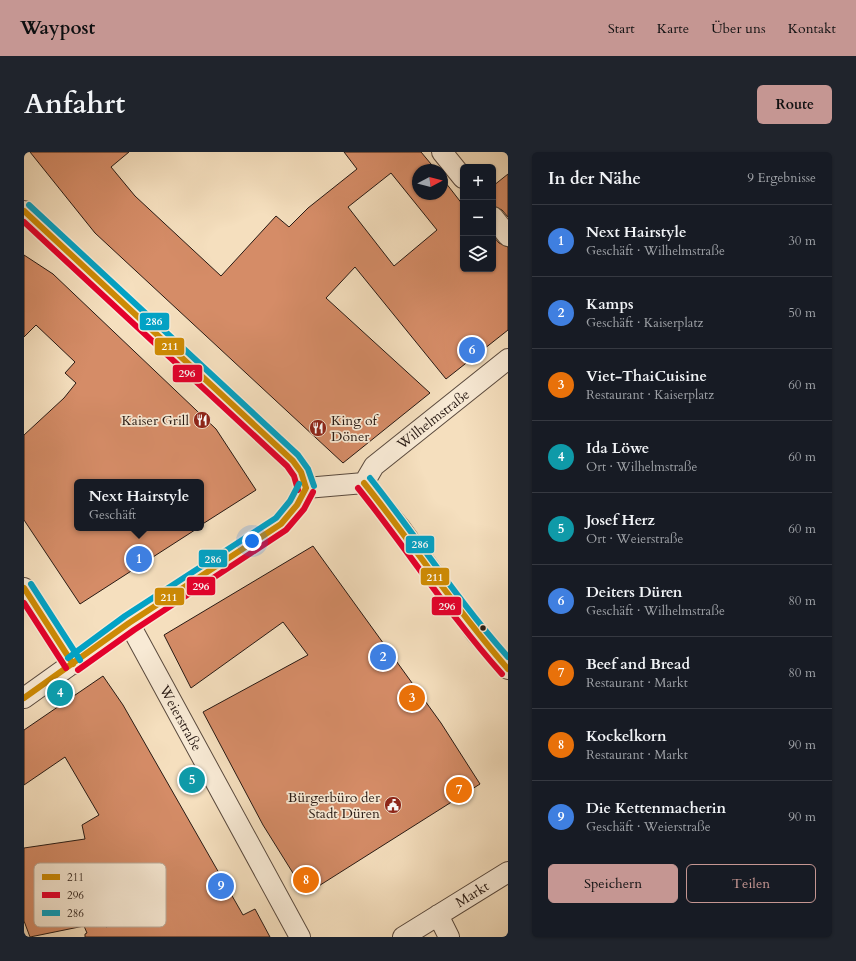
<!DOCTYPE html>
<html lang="de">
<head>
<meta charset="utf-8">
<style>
  :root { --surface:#171b24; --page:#20242c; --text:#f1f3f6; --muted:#9ea1a6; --line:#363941; --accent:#c59692 }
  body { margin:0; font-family:Cardo,serif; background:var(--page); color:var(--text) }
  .controls { position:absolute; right:12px; top:12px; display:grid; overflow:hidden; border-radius:6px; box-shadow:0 1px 3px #0004 }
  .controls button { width:36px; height:36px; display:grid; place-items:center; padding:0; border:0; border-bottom:1px solid var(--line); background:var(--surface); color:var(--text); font:20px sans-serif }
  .compass { position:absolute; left:388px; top:12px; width:36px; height:36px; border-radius:50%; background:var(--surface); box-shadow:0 1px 3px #0004; rotate:83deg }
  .you { position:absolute; left:228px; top:389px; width:14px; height:14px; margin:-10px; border:3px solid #fff; border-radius:50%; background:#1a73e8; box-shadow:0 0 0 6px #1a73e833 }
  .badge { display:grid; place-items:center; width:26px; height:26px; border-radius:50%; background:var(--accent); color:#fff; font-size:13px; font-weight:700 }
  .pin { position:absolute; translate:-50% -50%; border:2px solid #fff; box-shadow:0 1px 4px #0006 }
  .popup { position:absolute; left:50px; top:327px; width:130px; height:52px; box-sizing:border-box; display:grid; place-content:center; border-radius:6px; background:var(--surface); filter:drop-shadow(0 1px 3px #0005); font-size:13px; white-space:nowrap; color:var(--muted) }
  .popup b { font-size:15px; color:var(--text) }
  .popup::after { content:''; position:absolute; left:50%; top:100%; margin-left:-8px; border:8px solid transparent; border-top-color:var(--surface) }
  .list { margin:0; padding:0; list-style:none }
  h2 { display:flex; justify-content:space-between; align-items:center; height:52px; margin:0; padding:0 16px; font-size:17px }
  h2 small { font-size:13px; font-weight:400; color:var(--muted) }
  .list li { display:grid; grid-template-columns:26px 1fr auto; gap:12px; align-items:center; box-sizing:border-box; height:72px; padding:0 16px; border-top:1px solid var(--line) }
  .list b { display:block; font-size:15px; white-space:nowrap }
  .list p { margin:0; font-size:13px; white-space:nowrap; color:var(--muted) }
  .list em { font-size:13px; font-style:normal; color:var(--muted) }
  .actions { display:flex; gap:8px; padding:12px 16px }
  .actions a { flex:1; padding:9px 0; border:1px solid var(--accent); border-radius:6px; text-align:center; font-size:14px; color:var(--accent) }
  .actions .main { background:var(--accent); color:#111 }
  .icon { flex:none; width:22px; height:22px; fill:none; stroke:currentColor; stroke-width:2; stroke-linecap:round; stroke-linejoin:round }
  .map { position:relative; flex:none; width:484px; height:785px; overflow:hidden; border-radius:6px }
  header { display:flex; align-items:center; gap:24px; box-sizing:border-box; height:56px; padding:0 20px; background:var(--accent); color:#111 }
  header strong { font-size:19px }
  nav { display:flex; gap:22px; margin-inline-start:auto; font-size:14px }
  .intro { display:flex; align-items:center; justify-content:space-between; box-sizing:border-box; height:96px; padding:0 24px }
  h1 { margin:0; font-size:28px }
  .button { padding:10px 18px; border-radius:6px; background:var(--accent); color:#111; font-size:14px; font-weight:700 }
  main { display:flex; gap:24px; padding:0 24px }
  aside { flex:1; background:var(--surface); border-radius:6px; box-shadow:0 1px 3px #0004 }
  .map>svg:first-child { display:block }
  .building { fill:#d58c67; stroke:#271913; fill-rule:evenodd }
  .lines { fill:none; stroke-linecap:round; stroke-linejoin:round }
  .street-casing { stroke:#5a4a3e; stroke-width:22 }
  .street { stroke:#f8ead5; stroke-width:20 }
  .bus-1-casing { stroke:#f8ead5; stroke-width:9 }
  .bus-2-casing { stroke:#f8ead5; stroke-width:9 }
  .bus-3-casing { stroke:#f8ead5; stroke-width:9 }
  .bus-1 { stroke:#cd8a04; stroke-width:6 }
  .bus-2 { stroke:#e4002b; stroke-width:6 }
  .bus-3 { stroke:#02a2c5; stroke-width:6 }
  .bus-dot { fill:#271913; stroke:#f8ead5; stroke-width:1.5 }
  .labels { text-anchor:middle; stroke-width:3.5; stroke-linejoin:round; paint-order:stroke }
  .street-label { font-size:14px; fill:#271913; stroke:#f8ead5 }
  .poi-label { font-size:14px; fill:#271913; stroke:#f8ead5; text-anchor:end }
  .key { fill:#f8ead5; stroke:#b9ab9b; stroke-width:1 }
  .key-label { font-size:11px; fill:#271913 }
  .line-badge { stroke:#f8ead5; stroke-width:1.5 }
  .badge-label { font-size:11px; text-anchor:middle; font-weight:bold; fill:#fff }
</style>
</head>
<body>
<header>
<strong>Waypost</strong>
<nav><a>Start</a><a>Karte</a><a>Über uns</a><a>Kontakt</a></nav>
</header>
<div class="intro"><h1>Anfahrt</h1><a class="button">Route</a></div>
<main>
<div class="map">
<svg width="484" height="785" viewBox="0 0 484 785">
  <rect width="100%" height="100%" fill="#f5dfbe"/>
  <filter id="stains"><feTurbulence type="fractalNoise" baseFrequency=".005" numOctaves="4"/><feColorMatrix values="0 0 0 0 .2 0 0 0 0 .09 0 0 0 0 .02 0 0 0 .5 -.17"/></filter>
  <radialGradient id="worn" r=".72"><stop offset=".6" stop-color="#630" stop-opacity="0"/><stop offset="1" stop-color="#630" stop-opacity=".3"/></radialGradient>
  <path class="building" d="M6 0H105L87 15 111 44 197 124 252 64 265 75 284 56 333 17 320 0H397L412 18H394V42H418V26L439 53V117H469V84L475 91 484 95V178L422 227 331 115 302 146 406 241 319 311 71 81ZM367 21 413 78 370 114 324 55Z
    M484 22V65L478 58 469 54V34Z
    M0 103 29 122 192 277 232 338 177 373V330H53V376H174L56 452 0 368V283L40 246 52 231 41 221 51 210 12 173 0 185Z
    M289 394 417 571 456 632 282 742 239 673 179 560 284 503 259 470 167 536 140 483Z
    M79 524 99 553 219 763 231 757 246 785H61V782L63 781 60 774 6 785 0 769V696L61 687 58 673 75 663 41 605 0 633V578ZM106 713 127 759 82 775 65 726Z"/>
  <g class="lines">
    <defs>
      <path id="street" d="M418 0 439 26
        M0 59 269 309 277 320 282 336
        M469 65 484 84
        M340 331 377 377 452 481 484 517
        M340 331 350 314 484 207
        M282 336 340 331
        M0 436 49 512
        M105 471 276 785
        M0 546 105 471 257 372 273 353 282 336
        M414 763 425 785
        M379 785 484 720"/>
    </defs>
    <use href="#street" class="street-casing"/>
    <use href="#street" class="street"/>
    <defs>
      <path id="bus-1" d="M0 59 269 309 277 320 282 336
        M340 331C389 392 432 458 484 517
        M0 436 49 512
        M0 546 105 471 257 372 273 353 282 336"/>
      <path id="bus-2" d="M0 70 263 314 270 324 274 338
        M334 336C383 397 426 464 478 522
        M0 451 42 516
        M54 518 110 478 262 378 280 357 289 340"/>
      <path id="bus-3" d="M5 53 274 303 284 317 290 334
        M346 326C393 385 434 449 484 505
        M7 432 56 508
        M44 506 101 464 252 366 266 349 275 332"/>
    </defs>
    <use href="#bus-1" class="bus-1-casing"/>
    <use href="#bus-2" class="bus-2-casing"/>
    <use href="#bus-3" class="bus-3-casing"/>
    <use href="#bus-1" class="bus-1"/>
    <use href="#bus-2" class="bus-2"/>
    <use href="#bus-3" class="bus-3"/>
  </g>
  <defs>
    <symbol id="restaurant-disc" viewBox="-11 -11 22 22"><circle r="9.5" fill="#8f2418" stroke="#f8ead5"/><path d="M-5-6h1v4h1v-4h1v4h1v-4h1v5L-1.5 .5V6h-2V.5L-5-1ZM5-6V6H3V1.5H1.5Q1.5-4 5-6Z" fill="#fff"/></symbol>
    <symbol id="civic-disc" viewBox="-11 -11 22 22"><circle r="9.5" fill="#8f2418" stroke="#f8ead5"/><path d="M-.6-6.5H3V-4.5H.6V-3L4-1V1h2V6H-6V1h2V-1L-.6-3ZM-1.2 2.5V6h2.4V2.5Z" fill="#fff"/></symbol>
  </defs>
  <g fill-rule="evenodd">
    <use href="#restaurant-disc" x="168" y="258" width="20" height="20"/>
    <use href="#restaurant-disc" x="284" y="266" width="20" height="20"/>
    <use href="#civic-disc" x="359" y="643" width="20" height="20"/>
  </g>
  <circle class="bus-dot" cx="459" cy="476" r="3.5"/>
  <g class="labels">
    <g class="street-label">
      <text transform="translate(409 267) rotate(-38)" y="5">Wilhelmstraße</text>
      <text transform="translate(157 566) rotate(61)" y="5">Weierstraße</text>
      <text transform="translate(448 742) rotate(-32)" y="5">Markt</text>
    </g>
    <g class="poi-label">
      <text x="165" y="273">Kaiser Grill</text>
      <text x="307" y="273" text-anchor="start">King of<tspan x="307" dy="16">Döner</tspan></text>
      <text x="356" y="650">Bürgerbüro der<tspan x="356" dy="16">Stadt Düren</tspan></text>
    </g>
  </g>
  <rect x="10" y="711" width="132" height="64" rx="6" class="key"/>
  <rect x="18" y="722" width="18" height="6" fill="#cd8a04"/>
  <rect x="18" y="740" width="18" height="6" fill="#e4002b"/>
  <rect x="18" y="758" width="18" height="6" fill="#02a2c5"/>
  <g class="key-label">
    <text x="43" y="729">211</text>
    <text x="43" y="747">296</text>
    <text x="43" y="765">286</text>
  </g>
  <g class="line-badge">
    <rect x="115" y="160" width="31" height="19" rx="4" fill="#02a2c5"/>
    <rect x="130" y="185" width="31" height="19" rx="4" fill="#cd8a04"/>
    <rect x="148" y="212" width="31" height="19" rx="4" fill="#e4002b"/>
    <rect x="381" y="383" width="30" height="19" rx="4" fill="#02a2c5"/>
    <rect x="174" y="397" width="30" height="19" rx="4" fill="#02a2c5"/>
    <rect x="396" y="415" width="30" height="19" rx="4" fill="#cd8a04"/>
    <rect x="162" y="424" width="30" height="20" rx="4" fill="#e4002b"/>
    <rect x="130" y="435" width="31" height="19" rx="4" fill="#cd8a04"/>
    <rect x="407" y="444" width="31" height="20" rx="4" fill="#e4002b"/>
  </g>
  <g class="badge-label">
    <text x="130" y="173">286</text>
    <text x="146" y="198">211</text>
    <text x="163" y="225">296</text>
    <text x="396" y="396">286</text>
    <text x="189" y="411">286</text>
    <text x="411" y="429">211</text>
    <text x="177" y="438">296</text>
    <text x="145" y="449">211</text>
    <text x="423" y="458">296</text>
  </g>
  <rect width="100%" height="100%" filter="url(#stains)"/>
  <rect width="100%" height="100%" fill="url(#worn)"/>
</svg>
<div class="controls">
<button>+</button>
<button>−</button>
<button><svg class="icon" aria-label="layers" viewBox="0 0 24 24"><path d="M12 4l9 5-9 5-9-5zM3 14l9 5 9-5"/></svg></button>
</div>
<svg class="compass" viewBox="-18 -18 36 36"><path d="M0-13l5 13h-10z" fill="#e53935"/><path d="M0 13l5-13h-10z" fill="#9ea1a6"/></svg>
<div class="you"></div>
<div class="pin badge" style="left:115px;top:407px;background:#3f7fe0">1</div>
<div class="popup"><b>Next Hairstyle</b>Geschäft</div>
<div class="pin badge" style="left:359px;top:505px;background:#3f7fe0">2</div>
<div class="pin badge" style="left:388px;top:546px;background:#e8710a">3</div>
<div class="pin badge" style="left:36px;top:541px;background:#0f9aa8">4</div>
<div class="pin badge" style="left:168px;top:628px;background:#0f9aa8">5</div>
<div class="pin badge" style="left:448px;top:198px;background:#3f7fe0">6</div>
<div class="pin badge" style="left:435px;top:638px;background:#e8710a">7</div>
<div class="pin badge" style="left:282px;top:728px;background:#e8710a">8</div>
<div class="pin badge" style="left:197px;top:734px;background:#3f7fe0">9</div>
</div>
<aside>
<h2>In der Nähe<small>9 Ergebnisse</small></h2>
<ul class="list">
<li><span class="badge" style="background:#3f7fe0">1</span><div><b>Next Hairstyle</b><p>Geschäft · Wilhelmstraße</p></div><em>30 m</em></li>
<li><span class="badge" style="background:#3f7fe0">2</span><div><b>Kamps</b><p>Geschäft · Kaiserplatz</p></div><em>50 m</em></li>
<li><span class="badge" style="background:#e8710a">3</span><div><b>Viet-ThaiCuisine</b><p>Restaurant · Kaiserplatz</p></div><em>60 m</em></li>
<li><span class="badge" style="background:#0f9aa8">4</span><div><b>Ida Löwe</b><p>Ort · Wilhelmstraße</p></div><em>60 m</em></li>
<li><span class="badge" style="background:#0f9aa8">5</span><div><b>Josef Herz</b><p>Ort · Weierstraße</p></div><em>60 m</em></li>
<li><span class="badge" style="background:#3f7fe0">6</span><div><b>Deiters Düren</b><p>Geschäft · Wilhelmstraße</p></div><em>80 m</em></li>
<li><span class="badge" style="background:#e8710a">7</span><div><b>Beef and Bread</b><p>Restaurant · Markt</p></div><em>80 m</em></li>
<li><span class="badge" style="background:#e8710a">8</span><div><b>Kockelkorn</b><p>Restaurant · Markt</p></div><em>90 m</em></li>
<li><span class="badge" style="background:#3f7fe0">9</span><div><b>Die Kettenmacherin</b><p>Geschäft · Weierstraße</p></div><em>90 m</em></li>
</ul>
<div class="actions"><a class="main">Speichern</a><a>Teilen</a></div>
</aside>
</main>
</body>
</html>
